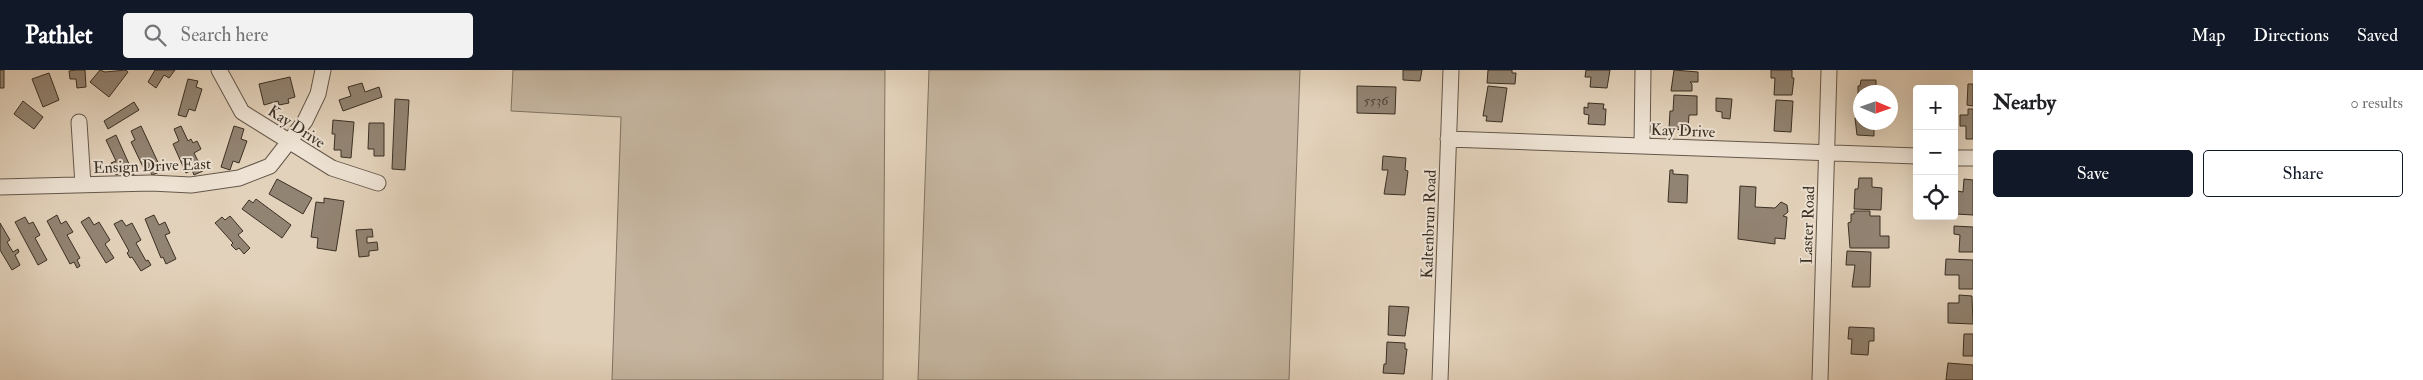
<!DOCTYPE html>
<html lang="en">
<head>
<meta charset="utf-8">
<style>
  :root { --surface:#fff; --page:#f2f2f2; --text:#202124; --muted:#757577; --line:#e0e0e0; --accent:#111827 }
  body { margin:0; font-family:"IM FELL Double Pica",serif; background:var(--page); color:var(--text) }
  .controls { position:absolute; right:15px; top:15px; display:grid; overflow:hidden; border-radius:5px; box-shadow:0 5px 20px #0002 }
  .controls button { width:45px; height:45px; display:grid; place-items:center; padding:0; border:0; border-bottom:1px solid var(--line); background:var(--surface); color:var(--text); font:25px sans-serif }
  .compass { position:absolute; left:1853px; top:15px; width:45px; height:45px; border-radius:50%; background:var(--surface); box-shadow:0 5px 20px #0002; rotate:92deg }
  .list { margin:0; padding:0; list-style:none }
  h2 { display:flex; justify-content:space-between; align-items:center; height:65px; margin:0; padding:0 20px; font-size:21px }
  h2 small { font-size:16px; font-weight:400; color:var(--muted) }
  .actions { display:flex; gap:10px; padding:15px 20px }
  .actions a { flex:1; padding:11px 0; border:1px solid var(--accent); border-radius:5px; text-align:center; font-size:18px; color:var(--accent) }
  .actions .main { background:var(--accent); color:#fff }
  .icon { flex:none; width:28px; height:28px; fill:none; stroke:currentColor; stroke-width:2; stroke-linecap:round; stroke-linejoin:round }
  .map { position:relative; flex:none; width:1973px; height:310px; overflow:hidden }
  header { display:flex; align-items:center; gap:30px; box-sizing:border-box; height:70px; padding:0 25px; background:var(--accent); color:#fff }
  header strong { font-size:24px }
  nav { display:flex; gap:28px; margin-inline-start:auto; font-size:18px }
  .search { width:350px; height:45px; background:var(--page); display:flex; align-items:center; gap:12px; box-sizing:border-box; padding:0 18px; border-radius:5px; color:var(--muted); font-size:19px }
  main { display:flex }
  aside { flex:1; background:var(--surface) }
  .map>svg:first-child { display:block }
  .green { fill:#c6b6a1; stroke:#807362 }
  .building { fill:#928473; stroke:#3b3024 }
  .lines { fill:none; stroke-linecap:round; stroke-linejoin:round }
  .minor-casing { stroke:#65584a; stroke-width:17 }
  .minor { stroke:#ede2d3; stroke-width:15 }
  .labels { text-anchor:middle; stroke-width:4; stroke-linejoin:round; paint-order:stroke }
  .number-label { font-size:14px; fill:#514538 }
  .street-label { font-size:16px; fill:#3b3024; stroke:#ede2d3 }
</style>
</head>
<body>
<header>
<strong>Pathlet</strong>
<div class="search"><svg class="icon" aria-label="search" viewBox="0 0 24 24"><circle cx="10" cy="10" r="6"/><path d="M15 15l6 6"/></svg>Search here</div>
<nav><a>Map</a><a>Directions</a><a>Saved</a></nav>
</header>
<main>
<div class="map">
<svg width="1973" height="310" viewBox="0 0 1973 310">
  <rect width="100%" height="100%" fill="#e3d2bb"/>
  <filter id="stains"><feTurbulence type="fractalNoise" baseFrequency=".004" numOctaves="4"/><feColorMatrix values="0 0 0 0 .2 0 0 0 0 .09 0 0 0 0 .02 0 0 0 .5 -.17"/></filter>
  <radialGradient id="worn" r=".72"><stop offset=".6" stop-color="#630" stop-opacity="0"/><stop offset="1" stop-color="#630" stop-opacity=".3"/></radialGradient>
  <path class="green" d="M513 0H885L883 310H612L621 47 511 41Z
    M929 0H1300L1289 310H918Z"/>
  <path class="building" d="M0 0H4V18H0Z
    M76 0H85L86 17 77 18 76 9H70L69 1Z
    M100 0 105 2 126 0 128 2 109 27 90 12Z
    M155 0H175L169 8 164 5 156 18 148 12Z
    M1403 0H1422L1420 11 1403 10Z
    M1488 0H1512V3H1516L1515 14 1487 13Z
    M1586 0H1610L1607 18 1590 17 1591 7H1585Z
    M1674 0 1698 2V12H1690L1692 14V21H1671Z
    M1771 0H1792V8H1794L1792 25H1774L1775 8H1771Z
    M49 3 59 30 43 37 32 9Z
    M290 7 295 27 288 29 289 33 279 35 278 31 264 35 259 14Z
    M188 9 198 11 196 17 202 19 195 41 189 39 186 47 178 45Z
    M1861 10H1876V21H1884V22H1860V31H1858V16H1860Z
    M362 13 365 22 379 17 382 27 343 41 339 30 351 26 348 17Z
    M1968 14H1973V36L1967 35Z
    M1357 16 1396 17 1395 44 1357 43Z
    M1488 16 1507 18 1502 52 1486 51 1487 46H1483Z
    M1674 25 1697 26V45H1689L1688 60 1669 59 1670 41H1673Z
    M1716 28 1732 29 1730 49 1722 48V42L1716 41Z
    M395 29 409 30 405 100 392 99Z
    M1776 30 1793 31 1791 62 1774 61Z
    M23 31 43 47 34 59 14 44Z
    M134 32 139 40 108 59 104 51Z
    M1588 33 1604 34 1603 39H1606L1605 55 1588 54 1589 45 1584 44V37L1588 38Z
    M1968 39H1973V69H1966V56H1960V45H1968Z
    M1858 43H1860V52H1874V66L1857 65 1855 48H1858Z
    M333 50 354 52 351 88 341 87V80H334L335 64H332Z
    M369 53H384V86H374V79H368Z
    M141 56 162 101 152 105 148 97 144 99 131 72 135 70 131 61Z
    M181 56 188 71 191 69 193 73 197 71 201 79 194 83 203 101 194 105 192 100 186 103 173 74 179 71 174 59Z
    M234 56 244 59 241 69 247 71 239 93 233 91 230 100 221 97Z
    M116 65 134 105 125 109 122 102 116 105 111 93 116 91 106 70Z
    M1383 86 1406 88 1405 100 1408 101 1405 125 1384 124 1388 100H1382Z
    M1670 100H1673V104L1688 105 1687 133 1668 132Z
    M1859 108H1872V117L1882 118 1881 140 1854 139 1855 119H1858Z
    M277 109 312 128 303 144 269 124Z
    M1964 109 1973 110V145L1956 144 1957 121 1963 122Z
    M1740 116 1756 117 1755 137 1775 138 1781 132 1787 135 1788 142 1783 146 1787 147 1785 169 1775 168V174L1738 169Z
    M324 128 344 131 336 181 317 178 318 168 311 167 316 132 324 133Z
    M256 129 291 155 282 168 242 139 249 130 253 133Z
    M1854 141H1870V146H1880V166H1889V178H1850L1848 153 1851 152V144H1854Z
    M57 145 61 154 66 151 73 162 67 165 80 188 77 190 80 196 77 198 74 192 70 194 47 151Z
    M154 145 159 155 165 152 170 163 165 165 176 189 166 194 163 187 161 188 145 149Z
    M230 146 243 161 238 165 250 178 244 184 239 178 236 180 231 175 233 173 215 153 222 147 225 150Z
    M25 147 29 154 33 152 40 165 35 168 47 190 38 195 15 152Z
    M89 147 94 155 99 152 110 170 105 174 114 188 106 193 81 152Z
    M122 150 126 156 132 153 141 170 136 173 146 191 148 190 151 195 141 201 132 187 130 188 127 183 129 181 114 154Z
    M0 153 10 170 7 172 13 182 18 179 19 182 15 185 20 195 12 200 0 180Z
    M1954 156 1973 157V182H1959L1960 165 1954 164Z
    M372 159 373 167H367V173L377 172 378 180 369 181V186L359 187 356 160Z
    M1847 181 1871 182 1870 217H1852L1855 195H1846Z
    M1946 189 1973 190V219H1959V205H1945Z
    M1959 225 1972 226 1973 254 1948 253V233H1959Z
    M1389 236 1409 237 1405 266 1388 265Z
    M1849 257 1874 258V271H1869L1868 285 1851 284 1852 269H1848Z
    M1964 264H1973V286H1963Z
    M1387 272 1405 273V279H1407L1404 304 1383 303 1384 294H1386Z
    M1948 293 1973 295V310H1946Z"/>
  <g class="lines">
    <defs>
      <path id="minor" d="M219 0 242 42 332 98 378 113
        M79 52 83 115
        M1448 69 1917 86
        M1642 76 1643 0
        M1954 88H1973
        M0 117 151 113 191 115 239 108 270 96 305 51 318 24 323 0
        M1440 310 1451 0
        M1820 310 1829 0"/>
    </defs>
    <use href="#minor" class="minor-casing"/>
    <use href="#minor" class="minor"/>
  </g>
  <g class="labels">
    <g class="number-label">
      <text x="1376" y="35">5536</text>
    </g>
    <g class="street-label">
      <text transform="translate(297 56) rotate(33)" y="6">Kay Drive</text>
      <text transform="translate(1683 60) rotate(2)" y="6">Kay Drive</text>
      <text transform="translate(152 95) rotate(-2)" y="6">Ensign Drive East</text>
      <text transform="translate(1428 154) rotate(-88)" y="6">Kaltenbrun Road</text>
      <text transform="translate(1807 155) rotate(-88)" y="6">Laster Road</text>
    </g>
  </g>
  <rect width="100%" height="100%" filter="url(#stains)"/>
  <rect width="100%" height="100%" fill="url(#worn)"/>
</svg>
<div class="controls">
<button>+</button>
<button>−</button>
<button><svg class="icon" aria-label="locate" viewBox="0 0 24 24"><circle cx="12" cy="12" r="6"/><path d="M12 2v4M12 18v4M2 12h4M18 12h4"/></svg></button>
</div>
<svg class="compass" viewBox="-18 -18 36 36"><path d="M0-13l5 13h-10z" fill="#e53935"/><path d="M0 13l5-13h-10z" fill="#757577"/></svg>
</div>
<aside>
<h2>Nearby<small>0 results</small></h2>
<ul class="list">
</ul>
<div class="actions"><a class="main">Save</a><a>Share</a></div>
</aside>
</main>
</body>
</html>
